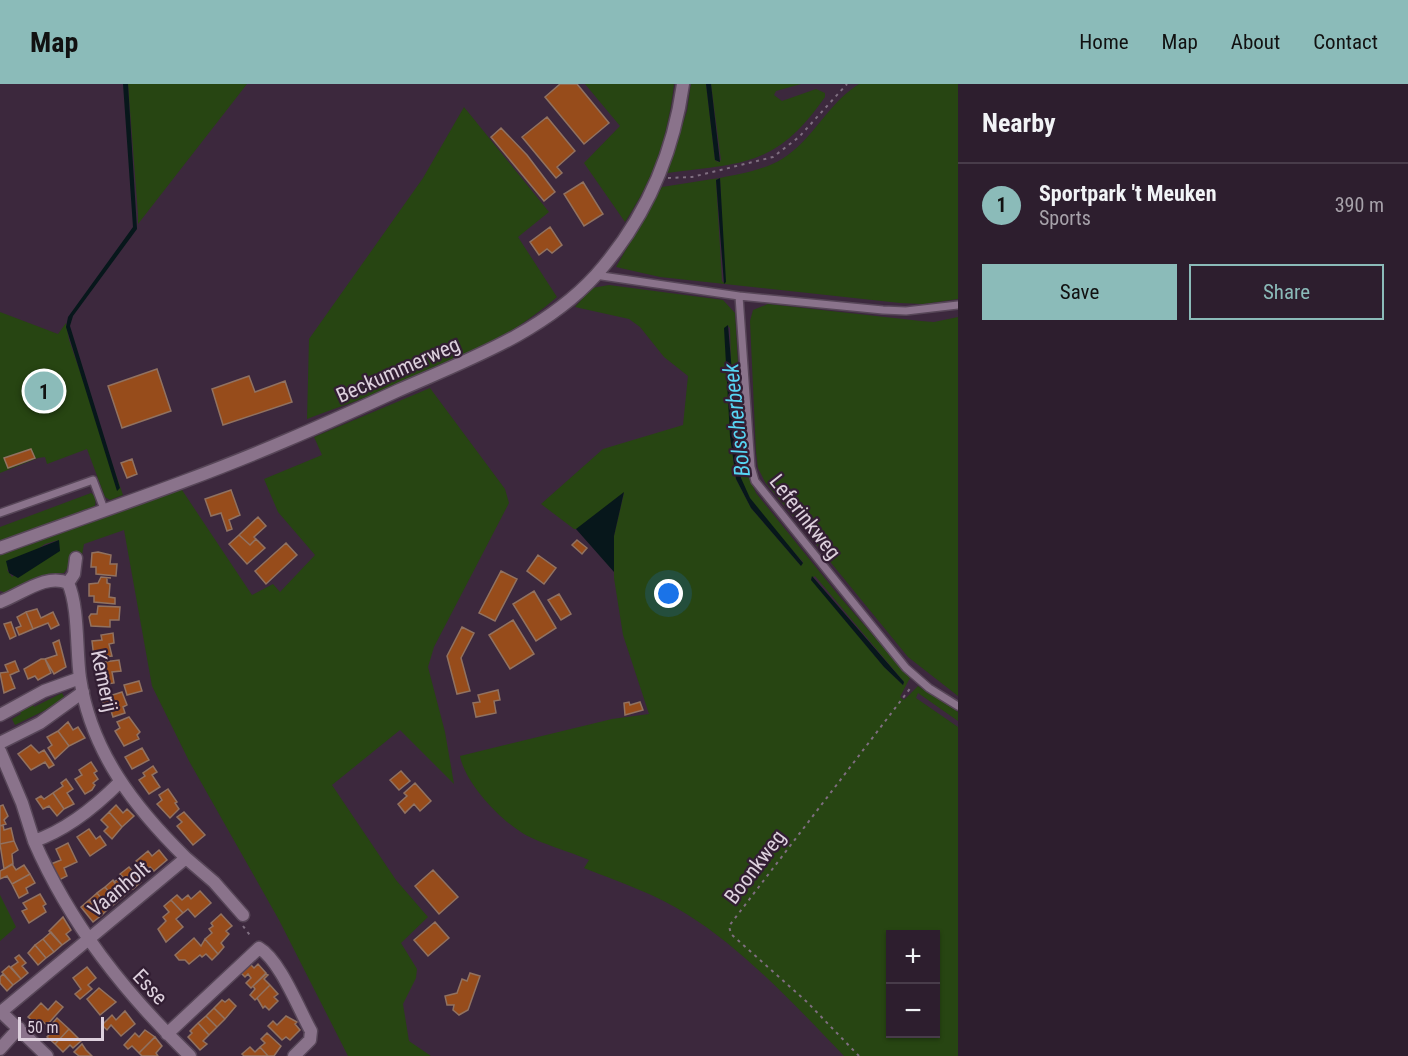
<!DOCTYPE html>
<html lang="en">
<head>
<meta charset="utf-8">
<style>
  :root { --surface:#2d1e2e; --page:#392b3a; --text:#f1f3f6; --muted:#a7a2aa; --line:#483c4a; --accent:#8bbbb9 }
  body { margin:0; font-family:"Roboto Condensed",sans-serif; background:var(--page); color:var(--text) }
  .controls { position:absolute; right:18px; bottom:18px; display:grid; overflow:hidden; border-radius:0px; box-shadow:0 2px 4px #0004 }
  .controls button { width:54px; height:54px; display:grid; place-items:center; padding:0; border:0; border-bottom:2px solid var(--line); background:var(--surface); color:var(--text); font:30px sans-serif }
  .scale { position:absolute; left:18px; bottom:15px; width:86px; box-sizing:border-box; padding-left:6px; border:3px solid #ddd0dd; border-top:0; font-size:16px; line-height:21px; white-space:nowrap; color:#ddd0dd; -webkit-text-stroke:4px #321e33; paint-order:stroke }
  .you { position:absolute; left:669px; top:510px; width:21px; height:21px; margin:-15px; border:4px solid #fff; border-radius:50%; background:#1a73e8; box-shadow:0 0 0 9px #1a73e833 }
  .badge { display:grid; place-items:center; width:39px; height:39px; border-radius:50%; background:var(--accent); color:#111; font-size:20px; font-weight:700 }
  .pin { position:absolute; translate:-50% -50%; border:3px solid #fff; box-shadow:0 2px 6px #0006 }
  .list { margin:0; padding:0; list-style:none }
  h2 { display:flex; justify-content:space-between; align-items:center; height:78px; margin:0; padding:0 24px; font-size:26px }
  h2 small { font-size:20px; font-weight:400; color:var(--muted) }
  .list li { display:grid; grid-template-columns:39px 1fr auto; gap:18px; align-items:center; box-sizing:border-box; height:84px; padding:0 24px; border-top:2px solid var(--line) }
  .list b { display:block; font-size:22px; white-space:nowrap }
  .list p { margin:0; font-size:20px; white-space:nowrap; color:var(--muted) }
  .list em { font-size:20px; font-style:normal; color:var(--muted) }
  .actions { display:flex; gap:12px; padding:18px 24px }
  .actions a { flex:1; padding:14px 0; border:2px solid var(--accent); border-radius:0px; text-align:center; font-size:21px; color:var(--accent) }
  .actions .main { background:var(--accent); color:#111 }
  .map { position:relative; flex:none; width:958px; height:972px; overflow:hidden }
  header { display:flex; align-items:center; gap:36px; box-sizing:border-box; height:84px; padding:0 30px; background:var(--accent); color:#111 }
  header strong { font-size:28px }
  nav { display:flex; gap:33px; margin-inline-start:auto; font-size:21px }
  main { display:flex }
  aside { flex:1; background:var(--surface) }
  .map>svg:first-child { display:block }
  .green { fill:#274512; fill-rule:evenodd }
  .water { fill:#07171b }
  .building { fill:#974c1b; stroke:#917261; stroke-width:1.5 }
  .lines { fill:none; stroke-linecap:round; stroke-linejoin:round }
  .service-casing { stroke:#574658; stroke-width:10 }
  .minor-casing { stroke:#574658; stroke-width:15 }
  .tertiary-casing { stroke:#574658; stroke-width:15 }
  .path { stroke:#7f6e80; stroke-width:2; stroke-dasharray:3 4.5; stroke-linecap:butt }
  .service { stroke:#8a738b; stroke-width:7 }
  .minor { stroke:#8a738b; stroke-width:12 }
  .tertiary { stroke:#8a738b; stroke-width:12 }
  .labels { text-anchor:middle; stroke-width:4.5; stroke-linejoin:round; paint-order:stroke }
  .street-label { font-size:21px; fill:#ddd0dd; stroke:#321e33 }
  .water-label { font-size:22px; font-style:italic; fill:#57d6f4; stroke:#321e33 }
</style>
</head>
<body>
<header>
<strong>Map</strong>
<nav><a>Home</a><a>Map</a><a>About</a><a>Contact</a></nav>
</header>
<main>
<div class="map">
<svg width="958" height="972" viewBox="0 0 958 972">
  <rect width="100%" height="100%" fill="#3c283d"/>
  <path class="green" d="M128 0H247L138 140V130Z
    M585 0H674C668 52 654 94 625 138L584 79 620 42Z
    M691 0H706L715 76 718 78 721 76 711 0H801L776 7 774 11 782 17 816 5 825 9V13C777 82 745 79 667 89L687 27Z
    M859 0H958V215L923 220 900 219 660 193 616 183 662 103 719 94 716 96 722 197 725 200 720 94C740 90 764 86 782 75 813 56 828 19 859 0Z
    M464 23 549 128 518 153 557 213C487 274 392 303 307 335L309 255 423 94Z
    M609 201 723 216 735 229 743 364 747 388 756 409 840 513 910 594 900 613 904 616 918 602 958 628V637L918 609 916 614 958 643V972H844C799 925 743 865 688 831 656 810 619 798 584 784L589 776C571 768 539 759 524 750 500 736 465 699 460 672L612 635 649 630 623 551 614 494V452L624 409 580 445H574L541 420 603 365 683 341 688 292 664 273 640 243 629 235 575 223 592 204ZM727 241 730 244C732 287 728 379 749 414 764 437 785 458 803 478L801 482 751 424 736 395 730 352ZM815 492 904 598 903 601 884 583 811 495ZM890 850H936V950H890Z
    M768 220 921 237 934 238 958 233V612L908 573 765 398 758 384 756 368 750 237 753 226Z
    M0 228 58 250 66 239 69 256 123 411 110 416 105 413 87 365 47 380 45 373 38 374 0 389Z
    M430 304 505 405 509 419 434 563 428 583 445 648 454 700 400 646 332 701 396 796 428 833 401 859 417 885 416 894 403 920 409 957 431 972H348L279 836 189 677 152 602 124 446 84 460 82 471 71 470 70 480 64 489 47 490 12 510 0 507V469L178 400 252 511 273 500 280 508 315 471 278 428 264 395 322 371 314 353ZM58 456 12 493 7 486 45 460Z
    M91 409 96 413 95 422 0 457V443Z
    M62 609 66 616 15 641 12 635 21 630 19 625 32 618 34 623Z
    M0 811 16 843 0 857Z"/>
  <path class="water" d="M123 0H128L137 145 73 232 70 242 120 404 117 407 66 243 68 233 133 143Z
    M706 0H711L720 78 715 76Z
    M720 94 726 198 724 200 716 96Z
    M728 241 741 394 750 414 803 479 801 482 751 424 736 395 730 352 724 244Z
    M624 408 614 452V488L576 445Z
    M59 456 60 467 18 494 9 489 6 477Z
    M812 492 904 598 903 601 884 583 811 496Z"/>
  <path class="building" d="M560 0H577L609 39 584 60 545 13Z
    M547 33 575 67 557 83 562 89 556 94 522 53Z
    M501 44 527 71 555 108 544 117 491 53Z
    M583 98 603 130 584 142 564 110Z
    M550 143 562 161 552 169 547 165 539 171 530 158Z
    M157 285 171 327 122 344 108 302Z
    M249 292 255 308 285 297 292 318 223 341 212 305Z
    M31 365 35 374 8 384 4 374Z
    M132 375 137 390 127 394 121 379Z
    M231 406 240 431 229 436 232 445 227 447 221 429 211 432 205 415Z
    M258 433 266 442 254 453 256 455 250 461 239 451Z
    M239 451 250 461 256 455 265 464 247 480 229 460Z
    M577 456 587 464 582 470 572 461Z
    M286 459 297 471 266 500 255 487Z
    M98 468 111 471 110 480H117L116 492 96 490V483H91L92 469Z
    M538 471 556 484 544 500 527 487Z
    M501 487 517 495 495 537 479 529Z
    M101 493 111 494H107V499L110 500 109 513 115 514V520L94 518V512H89V500L98 499Z
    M534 507 556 544 536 557 513 520Z
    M559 510 571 530 561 536 548 516Z
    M98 522 120 523 119 536H110V543L91 542 89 533 91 530H97Z
    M37 525 41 534 53 528 59 541 51 545 48 539 33 545 26 528Z
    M26 528 33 545 19 551 16 544 21 542 17 533Z
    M513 536 534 570 510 585 489 551Z
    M11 538 16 552 10 555 4 540Z
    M462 543 474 549 461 574 470 607 457 610 447 572Z
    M113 549 114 559 109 560 112 572 94 574 92 557 102 556 101 551Z
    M59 556 66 583 54 590 45 575 57 571 53 559Z
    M41 575H45L51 589 38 596 35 592 28 595 24 585Z
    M119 576 121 587 112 588 114 599 101 601V597L98 598 96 585 105 584 104 578Z
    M15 577 19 587 10 591 15 604 4 609 0 589 8 588 5 581Z
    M139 597 142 607 127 611 124 601Z
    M498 606 500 616 494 617 496 629 476 633 473 619 480 618 478 611Z
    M122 608 127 621 123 623 125 629 113 633 111 627 107 628 103 622V614Z
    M629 618 630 621 640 618 643 626 625 631 624 619Z
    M129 633 140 648 137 651 139 655 124 662 115 647 120 644 117 638Z
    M68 638 73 646 78 643 85 654 69 662 58 647Z
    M58 647 69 662 55 675 48 664 52 661 47 653Z
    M31 661 39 669 44 666 54 681 49 684 45 678 31 686 18 670Z
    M142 664 149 676 132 685 125 673Z
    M91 678 97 687 94 689 98 695 93 699 95 701 92 706 85 710 75 695 82 691 79 686Z
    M153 682 157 688 152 691 160 703 149 710 139 696 145 692 143 689Z
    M401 687 410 697 399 706 390 696Z
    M66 695 73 705 67 709 74 720 64 725 53 709 63 702 61 699Z
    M415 699 431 717 420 727 414 720 405 729 398 720 407 712 404 709Z
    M168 705 177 718 175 719 179 725 170 734 157 720 162 716 159 711Z
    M53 709 64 725 57 732 49 722 43 725 36 715 41 712 44 715Z
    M3 721 8 732 4 736 6 740 0 742V722Z
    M116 721 123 729 127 725 134 732 122 743 109 728Z
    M109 728 122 743 112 755 104 747 108 743 101 736Z
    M184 728 205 751 193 761 177 742 182 738 177 733Z
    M3 741 4 746 11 744 14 757 0 760V742Z
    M89 745 96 755 100 752 106 761 90 772 77 753Z
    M14 757 18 766 12 770 13 780 4 785 0 760Z
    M68 759 77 778 64 784 67 792 59 796 51 780 61 776 56 765Z
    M159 766 167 776 154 787 150 783 145 787 136 777 148 767 152 772Z
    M12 780 16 786 24 781 30 790 12 800 7 792 0 795V787Z
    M129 783 141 798 133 805 120 790Z
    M433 786 458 813 439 830 415 802Z
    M30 790 35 799 26 804 28 809 19 814 12 800Z
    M122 792 132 805 125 811 114 798Z
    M113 796 125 811 117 818 105 803Z
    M105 803 117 818 109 824 97 809Z
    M200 807 211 819 195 833 188 825 183 829 171 816 177 811 182 816 188 811 191 815Z
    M97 809 109 824 102 831 89 816Z
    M40 810 46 820 43 822 46 828 29 839 22 827 27 825 23 819Z
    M89 816 102 831 93 838 81 823Z
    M171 816 183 829 176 835 183 843 166 858 158 845 166 837 163 833 169 828 164 822Z
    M221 830 232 842 226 847 229 850 221 859 224 863 218 870 205 855 212 849 209 845 213 842 211 839Z
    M63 833 71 846 66 850 70 855 62 861 49 847Z
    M435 838 449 854 428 872 414 856Z
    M51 848 62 861 54 868 43 855Z
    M194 854 201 862 205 855 218 870 212 876 206 870 202 873 200 871 189 880 185 876H179L175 871Z
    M43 855 54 868 46 874 35 861Z
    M35 861 46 874 38 881 28 869Z
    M19 871 26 879 22 882 28 889 21 895 11 883 18 878 15 874Z
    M250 880 254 884 258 880 266 889 251 904 246 899 251 894 248 890 245 893 241 889Z
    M9 882 21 895 13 901 2 888Z
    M87 883 96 894 88 901 92 905 80 915 75 910 81 905 73 894Z
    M470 889 480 892 468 926 459 931 453 926 454 921H447L445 912 457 909 462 895 467 897Z
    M3 890 13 901 7 907 0 899V893Z
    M266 890 268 891 264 895 270 901 255 916 250 911 255 905 253 902Z
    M270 901 278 910 274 913 278 917 269 926 265 922 263 924 257 914Z
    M99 904 116 918 100 931 87 915Z
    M229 915 236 922 225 935 214 924 222 916 225 918Z
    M56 917 63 923 47 941 42 937 38 942 28 933 41 919 48 926Z
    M214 924 225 935 217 943 206 932Z
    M125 927 135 940 121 952 111 941 107 946 102 941 112 931 116 936Z
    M206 932 217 943 209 951 198 939Z
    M286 932 297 938 295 940 300 946 290 956 286 953 282 956 268 942 273 937 277 941Z
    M57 934 69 945 55 960 47 953 54 945 50 942Z
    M198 939 209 951 203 957 207 960 200 966 188 953 192 949 190 947Z
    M69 945 81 957 73 964 70 961 63 968 55 960Z
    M145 946 155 953 139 969 132 962 128 965 124 961 135 949 139 953Z
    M267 949 281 962 274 972H268L260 963 265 959 261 955Z
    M155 953 162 962 156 969 158 972H142L139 969Z
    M82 960 86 966 92 972H79L74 968Z
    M250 963 255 968 260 963 268 972H244L242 970Z"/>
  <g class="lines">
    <defs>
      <path id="service" d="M595 191 739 212 751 383 755 397 906 584 929 604 958 622
        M739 212 883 226 906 227 958 221
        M0 429 93 396 104 425"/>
      <path id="minor" d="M68 499 74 490 76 474
        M0 518C22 510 46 489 68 499 79 523 76 566 80 594 91 668 135 724 186 774
        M0 631 44 607 80 594
        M0 659 40 639 83 608
        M0 667 22 719 34 757C67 746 95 723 120 698
        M34 757C70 840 125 909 190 972
        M167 950 259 864C280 876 299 926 311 947L310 956 294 972
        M0 965 19 944
        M47 972 1 928 186 774 214 798 243 831"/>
      <path id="tertiary" d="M0 464C95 429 192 397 285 357 323 341 360 324 397 307 467 276 543 249 596 191 645 136 673 72 683 0"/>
    </defs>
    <use href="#service" class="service-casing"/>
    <use href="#minor" class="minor-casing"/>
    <use href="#tertiary" class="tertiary-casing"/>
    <path class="path" d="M668 94 692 93 773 73 799 53 847 0
      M243 842 252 854
      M859 972 807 918 731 850 729 842 912 602"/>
    <use href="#service" class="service"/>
    <use href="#minor" class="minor"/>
    <use href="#tertiary" class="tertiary"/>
  </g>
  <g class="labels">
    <g class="street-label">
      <text transform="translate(398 286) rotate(-24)" y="7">Beckummerweg</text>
      <text transform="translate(805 433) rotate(52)" y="7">Leferinkweg</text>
      <text transform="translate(104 597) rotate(78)" y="7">Kemerij</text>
      <text transform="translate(755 783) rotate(-53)" y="7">Boonkweg</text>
      <text transform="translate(119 805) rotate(-40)" y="7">Vaanholt</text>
      <text transform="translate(150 903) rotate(47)" y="7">Esse</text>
    </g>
    <g class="water-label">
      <text transform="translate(736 336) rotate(-96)" y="8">Bolscherbeek</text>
    </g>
  </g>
</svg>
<div class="controls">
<button>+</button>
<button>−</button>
</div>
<div class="scale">50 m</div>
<div class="you"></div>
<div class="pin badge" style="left:44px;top:307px">1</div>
</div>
<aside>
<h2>Nearby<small></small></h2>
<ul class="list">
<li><span class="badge">1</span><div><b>Sportpark 't Meuken</b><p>Sports</p></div><em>390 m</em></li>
</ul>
<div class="actions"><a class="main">Save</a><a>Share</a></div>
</aside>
</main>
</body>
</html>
